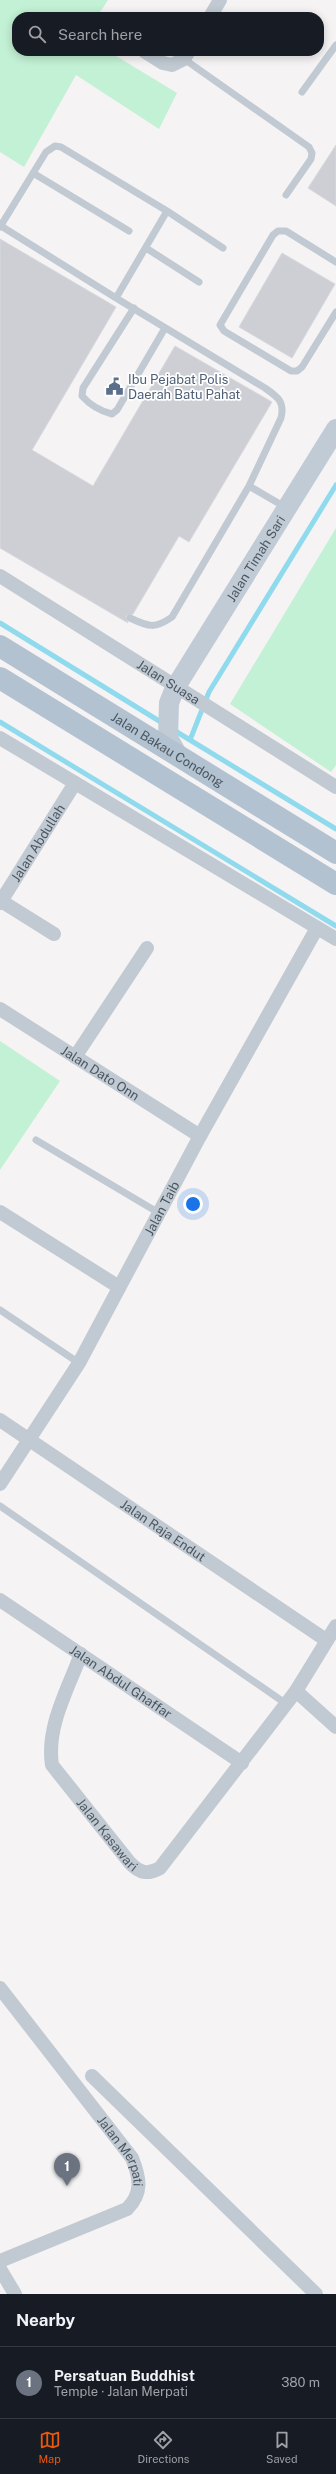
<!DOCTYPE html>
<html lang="en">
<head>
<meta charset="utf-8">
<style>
  :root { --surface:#171b24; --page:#242831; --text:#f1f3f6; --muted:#9ea1a6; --line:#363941; --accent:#ea580c }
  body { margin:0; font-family:"Public Sans",sans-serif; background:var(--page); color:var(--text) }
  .you { position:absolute; left:193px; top:1204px; width:14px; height:14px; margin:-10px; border:3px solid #fff; border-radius:50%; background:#1a73e8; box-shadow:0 0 0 6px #1a73e833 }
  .badge { display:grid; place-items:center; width:26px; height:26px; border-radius:50%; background:var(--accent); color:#fff; font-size:13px; font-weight:700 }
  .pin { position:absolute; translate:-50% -33px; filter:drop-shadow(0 1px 2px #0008) }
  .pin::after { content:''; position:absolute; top:21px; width:14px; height:12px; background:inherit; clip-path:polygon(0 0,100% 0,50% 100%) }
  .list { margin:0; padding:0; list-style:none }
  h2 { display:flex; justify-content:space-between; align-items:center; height:52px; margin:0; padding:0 16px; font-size:17px }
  h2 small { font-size:13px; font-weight:400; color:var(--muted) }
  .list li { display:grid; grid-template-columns:26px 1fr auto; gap:12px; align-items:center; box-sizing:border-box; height:72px; padding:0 16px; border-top:1px solid var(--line) }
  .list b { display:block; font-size:15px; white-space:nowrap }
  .list p { margin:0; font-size:13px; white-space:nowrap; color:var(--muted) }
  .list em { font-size:13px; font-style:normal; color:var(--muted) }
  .icon { flex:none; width:22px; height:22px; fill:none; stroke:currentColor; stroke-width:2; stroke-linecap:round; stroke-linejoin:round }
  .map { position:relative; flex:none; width:336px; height:2294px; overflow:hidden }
  .search { position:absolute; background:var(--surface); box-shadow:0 2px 10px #0003; left:12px; right:12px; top:12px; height:44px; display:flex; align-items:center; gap:10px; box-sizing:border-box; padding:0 14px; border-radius:16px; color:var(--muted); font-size:15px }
  .sheet { height:124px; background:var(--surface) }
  nav { display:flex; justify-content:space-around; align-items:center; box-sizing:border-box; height:56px; border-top:1px solid var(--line); background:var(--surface); font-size:11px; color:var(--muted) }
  nav a { display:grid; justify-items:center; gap:2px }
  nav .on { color:var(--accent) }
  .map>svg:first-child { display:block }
  .green { fill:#c3f1d5 }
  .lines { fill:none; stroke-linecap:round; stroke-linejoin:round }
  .stream { stroke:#90daee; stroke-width:5 }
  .building { fill:#cdcfd5; stroke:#d7d9de }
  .lane { stroke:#c1cad2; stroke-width:7 }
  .street { stroke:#c1cad2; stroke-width:14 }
  .secondary { stroke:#c1cbd6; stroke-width:20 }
  .primary { stroke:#b3c2d1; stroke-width:22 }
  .labels { text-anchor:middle; stroke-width:3.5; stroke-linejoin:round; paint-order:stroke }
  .service-label { font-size:13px; fill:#4e5e75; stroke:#fff; text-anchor:start }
  .street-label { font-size:13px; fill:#4a5661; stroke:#fff }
</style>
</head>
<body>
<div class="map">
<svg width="336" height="2294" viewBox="0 0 336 2294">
  <rect width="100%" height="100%" fill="#f5f3f3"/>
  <path class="green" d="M0 0H108L97 17H17V51H108L177 93 159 129 76 75 24 167 0 152Z
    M336 528V765L331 772 230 704Z
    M0 1041 60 1081 0 1170Z"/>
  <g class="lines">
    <path class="stream" d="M336 485 209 692 190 740 336 829
      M0 623 164 724
      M0 722 336 926
      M172 729 190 740"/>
  </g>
  <path class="building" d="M336 145V206L308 188Z
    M0 239 116 307 32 450 93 486 175 346 272 402 189 542 179 536 133 614 126 616 128 623 0 548Z
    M282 253 335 284 292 358 239 327Z"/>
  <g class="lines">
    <path class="lane" d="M184 59 309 147 312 153 311 159 286 195
      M302 92 336 45
      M33 173 129 231
      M167 211 223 248
      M1 226 116 298
      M0 227 46 152 55 146 61 147 167 211 116 298 265 388C278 397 285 402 281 418L249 486 172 617C155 629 149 627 130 618
      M146 248 199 282
      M336 262 286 231H278L273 235 220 325 224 331 291 371H297L302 367 336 312
      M134 308 83 388 82 396C90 405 100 411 112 414L117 410 165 328
      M249 486 285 507
      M36 1140 159 1213
      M0 1310 79 1363
      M0 1506 285 1703"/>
    <g class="street">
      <path d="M210 17 220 0"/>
      <path d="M144 51 163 63 172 65 184 59 189 51"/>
      <path id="s1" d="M0 576 336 787"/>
      <path d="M0 738 336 939"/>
      <path d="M1 901 54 934"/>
      <path id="s2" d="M0 903 75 783"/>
      <path id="s3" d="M0 1009 200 1136"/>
      <path d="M75 1057 147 948"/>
      <path d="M0 1212 119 1287"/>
      <path id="s4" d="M0 1420 326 1640"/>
      <path id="s5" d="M0 1484 79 1363 200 1136 317 928"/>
      <path id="s6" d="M0 1600 242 1763"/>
      <path id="s7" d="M81 1654C68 1689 46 1727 52 1765L130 1863C140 1873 147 1875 160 1868L296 1691 336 1626"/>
      <path d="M296 1691 336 1727"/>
      <path id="s8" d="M0 1988 132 2158C140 2178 143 2193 127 2209L0 2261"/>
      <path d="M92 2076 316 2294"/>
      <path d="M0 2269 15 2294"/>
    </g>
    <path class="secondary" id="s9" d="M177 754 168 738 169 703 175 688 336 429"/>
    <g class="primary">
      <path id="s10" d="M0 646 336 853"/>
      <path d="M0 678 336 884"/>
    </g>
  </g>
  <defs>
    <symbol id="civic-bare" viewBox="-9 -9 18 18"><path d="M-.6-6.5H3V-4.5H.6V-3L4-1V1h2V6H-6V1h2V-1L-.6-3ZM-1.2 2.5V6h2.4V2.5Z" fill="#5c6f8a" stroke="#fff" stroke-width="2.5" paint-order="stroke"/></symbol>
  </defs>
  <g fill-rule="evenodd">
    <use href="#civic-bare" x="102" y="374" width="25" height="25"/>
  </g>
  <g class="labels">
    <g class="service-label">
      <text x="128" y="384">Ibu Pejabat Polis<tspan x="128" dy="15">Daerah Batu Pahat</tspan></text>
    </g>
    <g class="street-label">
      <text dy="5" stroke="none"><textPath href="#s9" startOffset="222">Jalan Timah Sari</textPath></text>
      <text dy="5" stroke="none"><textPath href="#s1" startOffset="199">Jalan Suasa</textPath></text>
      <text dy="5" stroke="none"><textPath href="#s10" startOffset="197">Jalan Bakau Condong</textPath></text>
      <text dy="5" stroke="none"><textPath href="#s2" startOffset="71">Jalan Abdullah</textPath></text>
      <text dy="5" stroke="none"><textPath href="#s3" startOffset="119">Jalan Dato Onn</textPath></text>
      <text dy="5" stroke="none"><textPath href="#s5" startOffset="320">Jalan Taib</textPath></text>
      <text dy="5" stroke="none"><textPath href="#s4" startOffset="197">Jalan Raja Endut</textPath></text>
      <text dy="5" stroke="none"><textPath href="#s6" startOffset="146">Jalan Abdul Ghaffar</textPath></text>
      <text dy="5" stroke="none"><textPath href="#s7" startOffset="205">Jalan Kasawari</textPath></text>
      <text dy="5" stroke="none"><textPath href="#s8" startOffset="204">Jalan Merpati</textPath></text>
    </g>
  </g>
</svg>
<div class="you"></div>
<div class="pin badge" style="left:67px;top:2186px;background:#6b7280">1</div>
<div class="search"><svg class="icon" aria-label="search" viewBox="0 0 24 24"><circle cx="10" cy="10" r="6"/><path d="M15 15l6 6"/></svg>Search here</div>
</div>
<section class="sheet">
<h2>Nearby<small></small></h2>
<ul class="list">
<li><span class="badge" style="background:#6b7280">1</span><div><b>Persatuan Buddhist</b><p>Temple · Jalan Merpati</p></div><em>380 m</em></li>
</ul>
</section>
<nav>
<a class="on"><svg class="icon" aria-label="map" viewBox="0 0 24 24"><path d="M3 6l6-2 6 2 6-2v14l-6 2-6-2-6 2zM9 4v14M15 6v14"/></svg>Map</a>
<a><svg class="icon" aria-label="directions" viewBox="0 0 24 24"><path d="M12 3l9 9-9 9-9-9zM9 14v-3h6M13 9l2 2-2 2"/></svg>Directions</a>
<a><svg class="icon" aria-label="saved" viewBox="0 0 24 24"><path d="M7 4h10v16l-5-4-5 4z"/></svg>Saved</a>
</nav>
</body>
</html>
